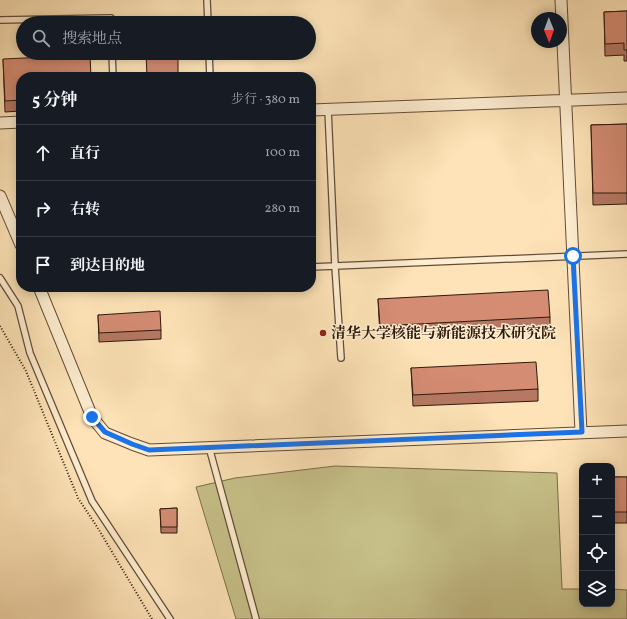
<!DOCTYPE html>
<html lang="zh">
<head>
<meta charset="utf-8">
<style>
  :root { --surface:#171b24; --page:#242831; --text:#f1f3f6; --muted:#9ea1a6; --line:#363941 }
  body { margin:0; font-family:Vollkorn,"Noto Serif SC",serif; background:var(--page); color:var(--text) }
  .controls { position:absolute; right:12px; bottom:12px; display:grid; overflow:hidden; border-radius:8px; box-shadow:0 2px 10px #0003 }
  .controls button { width:36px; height:36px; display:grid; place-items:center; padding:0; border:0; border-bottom:1px solid var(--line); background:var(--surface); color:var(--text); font:20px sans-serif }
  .compass { position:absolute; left:531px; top:12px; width:36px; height:36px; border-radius:50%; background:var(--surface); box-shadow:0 2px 10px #0003; rotate:179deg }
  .stop { position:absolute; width:12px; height:12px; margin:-9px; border:3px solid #1a73e8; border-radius:50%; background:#fff }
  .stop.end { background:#1a73e8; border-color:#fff; box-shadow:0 1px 4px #0008 }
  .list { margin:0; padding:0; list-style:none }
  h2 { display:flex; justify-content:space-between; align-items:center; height:52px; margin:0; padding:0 16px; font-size:17px }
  h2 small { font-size:13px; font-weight:400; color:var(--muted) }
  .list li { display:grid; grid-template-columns:26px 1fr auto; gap:12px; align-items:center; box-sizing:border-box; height:56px; padding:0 16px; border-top:1px solid var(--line) }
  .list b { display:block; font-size:15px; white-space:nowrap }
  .list em { font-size:13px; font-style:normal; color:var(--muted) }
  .icon { flex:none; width:22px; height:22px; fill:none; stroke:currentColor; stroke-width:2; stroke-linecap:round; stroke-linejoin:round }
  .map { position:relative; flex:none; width:627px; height:619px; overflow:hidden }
  .search { position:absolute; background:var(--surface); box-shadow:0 2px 10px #0003; left:16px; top:16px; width:300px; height:44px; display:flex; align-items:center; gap:10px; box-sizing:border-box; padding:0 14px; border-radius:22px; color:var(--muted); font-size:15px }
  .panel { position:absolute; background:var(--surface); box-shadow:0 2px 10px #0003; left:16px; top:72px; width:300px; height:220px; border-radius:16px }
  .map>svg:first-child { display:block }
  .green { fill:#c7c189; stroke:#7c6d4a }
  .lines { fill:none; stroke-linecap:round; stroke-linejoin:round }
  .service-casing { stroke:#634c37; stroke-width:8 }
  .minor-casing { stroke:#634c37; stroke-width:13 }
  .path { stroke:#30190c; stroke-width:2; stroke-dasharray:1 2; stroke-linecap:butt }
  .service { stroke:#feedd0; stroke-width:5.5 }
  .minor { stroke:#feedd0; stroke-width:11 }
  .wall { fill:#b67863; stroke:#30190c }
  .building { fill:#d48c73; stroke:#30190c }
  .route { stroke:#1a73e8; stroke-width:5 }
  .poi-dot { fill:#8f2418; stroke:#feedd0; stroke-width:1.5 }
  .labels { text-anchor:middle; stroke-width:3; stroke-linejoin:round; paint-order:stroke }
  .poi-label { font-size:15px; font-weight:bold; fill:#30190c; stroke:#feedd0; text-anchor:start }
</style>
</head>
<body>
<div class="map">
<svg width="627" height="619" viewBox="0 0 627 619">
  <rect width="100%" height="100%" fill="#fde3b7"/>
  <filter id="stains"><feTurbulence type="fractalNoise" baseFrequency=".005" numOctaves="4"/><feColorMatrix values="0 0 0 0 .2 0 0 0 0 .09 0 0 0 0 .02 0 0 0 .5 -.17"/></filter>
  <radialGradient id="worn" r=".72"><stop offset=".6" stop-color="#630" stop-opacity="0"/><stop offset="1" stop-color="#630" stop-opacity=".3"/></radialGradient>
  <path class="green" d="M335 466 557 473 562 589H582V604H612V589L627 590V619H236L196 487 235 478Z"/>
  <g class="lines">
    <defs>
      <path id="service" d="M207 0 208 23
        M0 20 111 18V23
        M112 53 113 77
        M209 53 210 77
        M328 109 335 266 341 358
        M311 267 627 254
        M0 278 18 306 30 353 92 501 170 619
        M209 447 256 619"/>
      <path id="minor" d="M561 0 581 432
        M311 110 627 98
        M0 123 21 122
        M0 196 21 245
        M39 287 92 417 105 433 132 444 149 450 627 431"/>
    </defs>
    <use href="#service" class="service-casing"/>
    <use href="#minor" class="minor-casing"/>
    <path class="path" d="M0 326 26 371 78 498 99 530 152 619"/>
    <use href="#service" class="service"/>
    <use href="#minor" class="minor"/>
  </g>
  <path class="wall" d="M627 11V61H624V55L605 56 604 12Z
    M3 59 21 77V111L5 112Z
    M627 124V204L593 205 591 125Z
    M378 299 550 317V328L380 337Z
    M98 315 161 330V339L99 342Z
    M411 368 538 389V401L413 406Z
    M612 477H627V523H612Z
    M177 508V533H161L160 509Z"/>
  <path class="building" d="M627 11V50H624V43L605 44 604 12Z
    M177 17V23H146V18Z
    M146 53H178V77H147Z
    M90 55 91 77H21V100L5 101 3 59Z
    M627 124V193H593L591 125Z
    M548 290 550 317 380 326 378 299Z
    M160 311 161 330 99 333 98 315Z
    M536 362 538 389 413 395 411 368Z
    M612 477H627V512H612Z
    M177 508V527H161L160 509Z"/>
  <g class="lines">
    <path class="route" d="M92 417 105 432 132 444 149 450 582 432 573 256"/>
  </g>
  <circle class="poi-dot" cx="323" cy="333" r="4"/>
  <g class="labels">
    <g class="poi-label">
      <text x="331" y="338">清华大学核能与新能源技术研究院</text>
    </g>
  </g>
  <rect width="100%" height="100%" filter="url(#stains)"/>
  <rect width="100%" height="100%" fill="url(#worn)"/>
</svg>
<div class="controls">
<button>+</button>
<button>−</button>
<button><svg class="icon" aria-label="locate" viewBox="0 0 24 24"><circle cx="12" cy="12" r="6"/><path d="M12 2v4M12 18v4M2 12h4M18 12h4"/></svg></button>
<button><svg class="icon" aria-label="layers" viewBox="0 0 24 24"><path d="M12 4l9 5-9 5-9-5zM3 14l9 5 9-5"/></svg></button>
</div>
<svg class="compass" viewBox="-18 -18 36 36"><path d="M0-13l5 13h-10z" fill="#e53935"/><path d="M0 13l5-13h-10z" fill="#9ea1a6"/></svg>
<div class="stop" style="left:573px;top:256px"></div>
<div class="stop end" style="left:92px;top:417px"></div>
<div class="search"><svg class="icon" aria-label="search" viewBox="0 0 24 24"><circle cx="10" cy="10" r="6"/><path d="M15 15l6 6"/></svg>搜索地点</div>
<section class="panel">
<h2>5 分钟<small>步行 · 380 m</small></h2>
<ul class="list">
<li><svg class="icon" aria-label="ahead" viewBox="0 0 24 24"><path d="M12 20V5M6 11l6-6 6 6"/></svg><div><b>直行</b></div><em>100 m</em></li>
<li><svg class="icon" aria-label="right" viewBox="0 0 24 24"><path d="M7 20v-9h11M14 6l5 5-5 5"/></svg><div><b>右转</b></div><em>280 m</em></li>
<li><svg class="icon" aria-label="arrive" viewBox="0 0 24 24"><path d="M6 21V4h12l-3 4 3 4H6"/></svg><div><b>到达目的地</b></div></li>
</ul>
</section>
</div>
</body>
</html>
